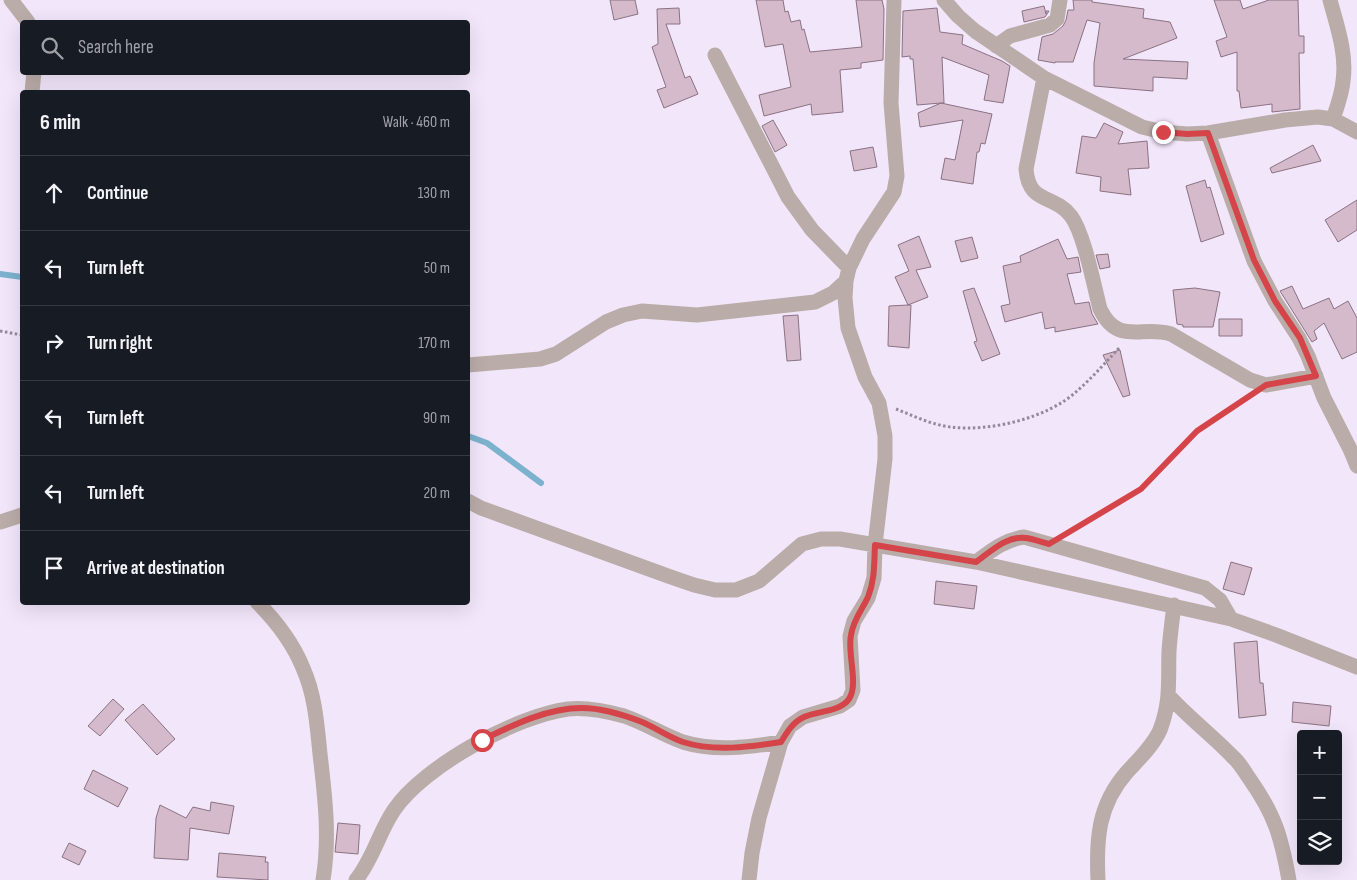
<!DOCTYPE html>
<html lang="en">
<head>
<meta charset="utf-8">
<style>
  :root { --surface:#171b24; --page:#20242c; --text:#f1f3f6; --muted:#9ea1a6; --line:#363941 }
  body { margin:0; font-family:"Sofia Sans Condensed",sans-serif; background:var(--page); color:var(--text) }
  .controls { position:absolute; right:15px; bottom:15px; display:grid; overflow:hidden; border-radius:5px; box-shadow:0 5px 20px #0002 }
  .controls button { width:45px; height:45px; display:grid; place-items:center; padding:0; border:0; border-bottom:1px solid var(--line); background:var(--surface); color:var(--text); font:25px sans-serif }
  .stop { position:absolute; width:15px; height:15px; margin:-11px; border:4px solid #d44449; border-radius:50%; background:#fff }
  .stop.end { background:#d44449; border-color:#fff; box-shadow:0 1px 5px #0008 }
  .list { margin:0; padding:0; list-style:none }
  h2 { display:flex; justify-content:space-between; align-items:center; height:65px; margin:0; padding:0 20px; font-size:21px }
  h2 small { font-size:16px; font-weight:400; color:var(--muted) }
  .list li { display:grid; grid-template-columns:32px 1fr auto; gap:15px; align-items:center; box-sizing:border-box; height:75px; padding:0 20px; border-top:1px solid var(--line) }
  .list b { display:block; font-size:19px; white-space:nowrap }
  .list em { font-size:16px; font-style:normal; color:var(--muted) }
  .icon { flex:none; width:28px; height:28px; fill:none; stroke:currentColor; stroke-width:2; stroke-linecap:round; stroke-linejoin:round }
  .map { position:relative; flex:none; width:1357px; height:880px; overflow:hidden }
  .search { position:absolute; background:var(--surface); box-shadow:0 5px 20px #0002; left:20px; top:20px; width:450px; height:55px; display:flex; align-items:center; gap:12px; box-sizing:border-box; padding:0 18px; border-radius:5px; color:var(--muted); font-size:19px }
  .panel { position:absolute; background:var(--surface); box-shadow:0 5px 20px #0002; left:20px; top:90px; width:450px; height:515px; border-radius:5px }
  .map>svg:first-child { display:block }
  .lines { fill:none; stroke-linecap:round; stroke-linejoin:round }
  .stream { stroke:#7cb2ce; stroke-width:6 }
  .building { fill:#d5bacb; stroke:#8a7282 }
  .path { stroke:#928a99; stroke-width:3; stroke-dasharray:2.5 2.5; stroke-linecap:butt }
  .minor { stroke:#baaca8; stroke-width:15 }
  .route { stroke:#d44449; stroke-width:6 }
</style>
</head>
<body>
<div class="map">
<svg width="1357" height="880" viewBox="0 0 1357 880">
  <rect width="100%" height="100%" fill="#f2e6fb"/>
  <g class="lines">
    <path class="stream" d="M0 274 22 277
      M468 436 487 443 541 483"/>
  </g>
  <path class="building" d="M610 0H635L638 14 614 20Z
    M756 0H783L785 12 788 11 791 22 800 20 802 30 804 29 810 52 862 47 856 0H882L884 9 883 60 861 63V68L840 70 843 112 812 115 811 104 764 116 759 95 791 87 783 44 765 47Z
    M1073 0H1092V2L1144 9 1143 18 1170 22 1177 38 1123 59 1188 62 1187 79 1153 77V91L1094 86V63L1100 23 1087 20 1073 62H1055V63L1038 60 1042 37 1053 34 1063 26 1066 20 1068 10H1074Z
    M1214 0H1240L1243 9 1269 0H1298L1299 36H1304V53H1299L1300 109 1272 112V104L1241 108 1239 91H1237V52L1221 57 1216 41 1227 37Z
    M1044 6 1046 14V11H1049L1045 17 1024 22 1022 11Z
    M679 8 680 24H666L685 78 690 76 698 94 664 108 657 90 666 87 652 47 658 44 657 9Z
    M937 8 940 32 963 35 962 44 1002 61 1010 66 1003 103 984 100 989 75 942 57 944 103H941L992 114 985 144 981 143 979 152H977L973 184 941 179 945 158 955 160 963 120 920 127 918 113 941 103 917 105 913 59H910V56L902 57 903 11Z
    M773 120 787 145 775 152 762 126Z
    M1104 123 1123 132 1118 144 1147 141 1149 168 1128 169 1131 195 1100 191 1101 177 1076 173 1082 136 1096 138Z
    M1313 145 1321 161 1272 173 1270 168Z
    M873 147 877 167 854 171 850 151Z
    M1205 180 1207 188 1210 187 1224 234 1201 242 1186 186Z
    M1357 200V230L1338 242 1325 220Z
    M919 236 931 267 916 270 928 297 908 305H911L909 348 888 346 889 306 908 305 895 277 909 271 898 245Z
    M972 237 978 258 961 262 955 241Z
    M1058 239 1067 259 1078 257 1081 272 1067 274 1075 304 1089 302 1092 314 1098 324 1055 332V327L1045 329 1042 312 1005 322 1001 306 1010 304 1003 266 1021 262 1020 256Z
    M1108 254 1110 267 1100 269 1096 255Z
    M1292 286 1303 309 1329 298 1334 309 1348 301 1357 318V352L1342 359 1324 323 1314 331 1317 339 1312 342 1280 291Z
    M974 288 1000 354 982 361 974 342 977 341 963 291Z
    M1195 288 1220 292 1213 327H1183V325L1177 324 1173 290Z
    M798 315 801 360 787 361 783 316Z
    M1219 319H1242V336H1219Z
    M1120 350 1130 395 1123 397 1103 355Z
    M1231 562 1252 568 1244 595 1223 589Z
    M936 581 977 586 974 609 934 604Z
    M1257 641 1260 683H1263L1266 715 1239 718 1234 643Z
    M113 699 124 709 100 736 88 726Z
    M1293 702 1331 706 1329 726 1292 722Z
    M143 704 175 739 157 755 125 720Z
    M93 770 128 788 118 807 84 789Z
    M211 802 234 806 229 834 190 828 188 860 154 858 156 818 160 805 186 818 193 807 210 811Z
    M338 823 360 825 358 854 335 852Z
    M69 843 86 851 79 865 62 857Z
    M219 853 266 857 265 862H268V880L217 877Z"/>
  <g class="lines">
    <path class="path" d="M0 331 22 335
      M896 409C914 416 932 425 951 427 990 432 1048 418 1077 391 1092 378 1106 362 1120 347
      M1069 532 1141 489 1197 431 1246 398"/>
    <path class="minor" d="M11 0 28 22
      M944 0 958 16 975 31 1044 78 1142 127 1163 132 1187 134 1208 133 1285 120 1318 117 1333 119 1357 132
      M1330 0C1337 26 1347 54 1343 81 1342 94 1337 107 1333 119
      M996 46 1010 36 1050 25 1057 19 1060 0
      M715 55 788 197 812 230 849 268
      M1044 78 1026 169C1029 205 1053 193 1071 216 1084 233 1094 286 1100 309 1118 346 1141 325 1171 334L1250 380 1266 385 1316 376
      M32 92 34 72
      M1208 133 1254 261 1275 301 1299 338 1308 356 1324 398 1350 449 1357 466
      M468 365 540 359 556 354 606 322 623 315 642 311 697 315 815 302 833 293 846 281
      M468 501 481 508 668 576 694 585 715 590H736L759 581 802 544 821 539H840L976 562 1231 619 1276 635 1357 667
      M0 522 22 515
      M976 562C992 550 1004 540 1024 537L1205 588 1220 600 1231 619
      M257 602C276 621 293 643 303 668 315 695 317 724 320 754 325 797 330 837 323 880
      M1169 696C1189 718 1213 736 1233 757 1240 763 1244 771 1249 778 1275 815 1281 836 1289 880
      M356 880C373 859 379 832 394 810 424 766 516 716 568 709 587 707 606 711 624 716 645 723 663 735 683 742 715 752 750 747 781 742
      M749 880 752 853 759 818 781 742 790 726 803 717 840 706 849 700 853 690 850 636 854 621 868 598 874 578 875 545 885 459V436L879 403 865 377 848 328 845 298 846 281 849 268 863 239 894 192 897 176 891 103 894 0
      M1098 880C1096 839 1098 805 1127 772 1138 760 1153 746 1160 730 1171 701 1168 682 1169 651 1170 636 1172 621 1174 605"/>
  </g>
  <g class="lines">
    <path class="route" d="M482 740C513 725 547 708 582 708 602 708 624 715 642 722 656 728 669 737 683 742 714 752 750 747 781 742 787 732 793 722 804 717 817 711 840 712 849 699 859 684 847 653 851 635 853 620 862 610 868 597 875 580 874 563 875 545L976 562C990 552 1007 535 1026 538 1033 539 1042 542 1049 544L1141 489 1197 431 1266 385 1316 376 1300 338 1275 301 1254 260 1208 133 1187 134 1163 132"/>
  </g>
</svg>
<div class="controls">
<button>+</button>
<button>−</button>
<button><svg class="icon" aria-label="layers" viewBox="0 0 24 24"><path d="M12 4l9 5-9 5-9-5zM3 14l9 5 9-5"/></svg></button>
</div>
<div class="stop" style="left:482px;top:740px"></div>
<div class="stop end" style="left:1163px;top:132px"></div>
<div class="search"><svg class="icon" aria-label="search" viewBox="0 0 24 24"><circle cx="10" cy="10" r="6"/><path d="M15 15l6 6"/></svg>Search here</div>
<section class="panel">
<h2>6 min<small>Walk · 460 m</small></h2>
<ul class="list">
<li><svg class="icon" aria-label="ahead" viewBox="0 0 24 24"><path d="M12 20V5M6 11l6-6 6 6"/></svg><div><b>Continue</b></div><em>130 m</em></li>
<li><svg class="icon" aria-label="left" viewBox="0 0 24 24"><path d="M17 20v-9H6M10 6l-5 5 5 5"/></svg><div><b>Turn left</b></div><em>50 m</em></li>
<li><svg class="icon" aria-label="right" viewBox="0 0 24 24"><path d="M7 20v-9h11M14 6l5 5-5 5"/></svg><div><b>Turn right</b></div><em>170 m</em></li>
<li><svg class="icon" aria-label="left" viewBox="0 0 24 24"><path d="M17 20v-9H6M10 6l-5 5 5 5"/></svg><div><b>Turn left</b></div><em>90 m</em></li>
<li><svg class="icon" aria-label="left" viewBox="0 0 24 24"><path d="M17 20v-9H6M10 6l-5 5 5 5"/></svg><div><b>Turn left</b></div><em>20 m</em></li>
<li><svg class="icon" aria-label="arrive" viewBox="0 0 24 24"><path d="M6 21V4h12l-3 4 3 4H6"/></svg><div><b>Arrive at destination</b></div></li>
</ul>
</section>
</div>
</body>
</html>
